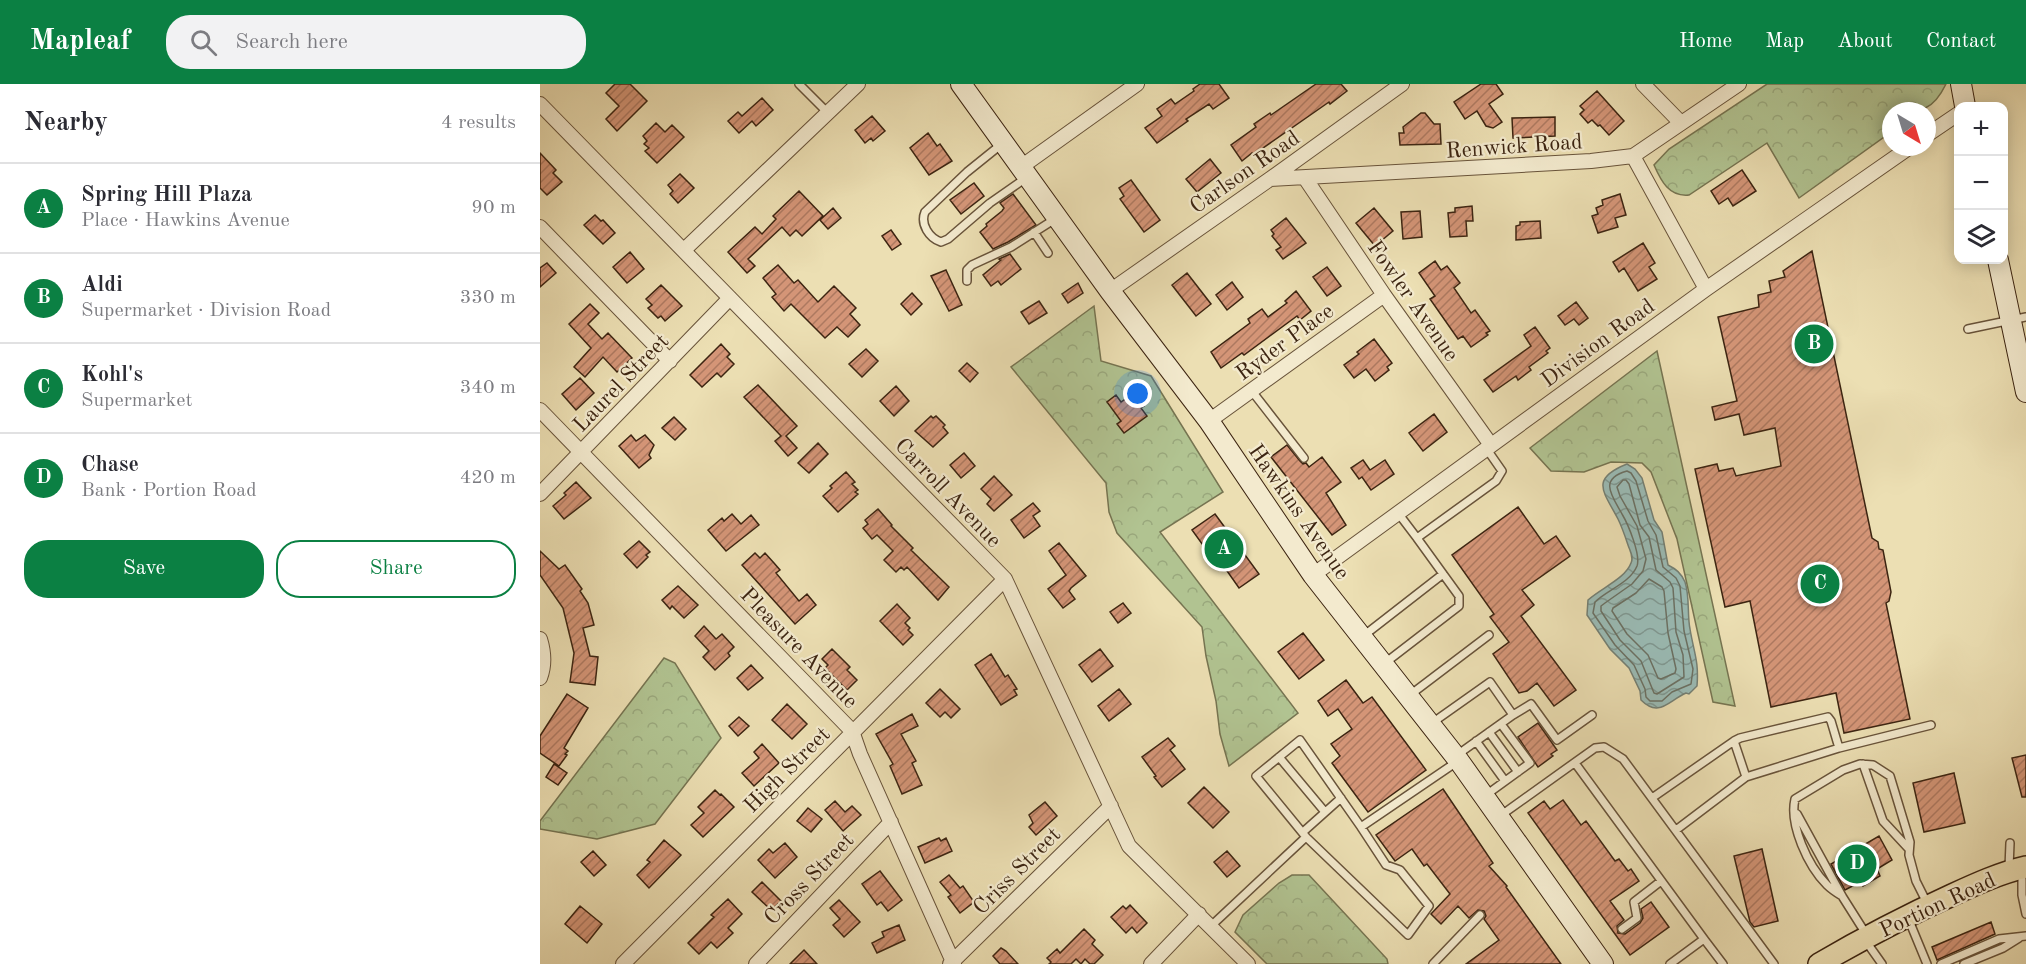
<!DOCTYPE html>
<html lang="en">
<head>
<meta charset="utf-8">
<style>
  :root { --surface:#fff; --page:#f2f2f3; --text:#2b2b33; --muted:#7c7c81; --line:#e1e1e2; --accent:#0b8043 }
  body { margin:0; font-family:"Old Standard TT",serif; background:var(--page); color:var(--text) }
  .controls { position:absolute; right:18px; top:18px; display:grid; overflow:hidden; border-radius:12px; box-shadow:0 3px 15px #0003 }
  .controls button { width:54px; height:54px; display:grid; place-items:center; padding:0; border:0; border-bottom:2px solid var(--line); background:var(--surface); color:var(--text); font:30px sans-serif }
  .compass { position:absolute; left:1342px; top:18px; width:54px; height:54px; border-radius:50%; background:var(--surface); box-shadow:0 3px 15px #0003; rotate:142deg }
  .you { position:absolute; left:598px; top:310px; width:21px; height:21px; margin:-15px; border:4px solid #fff; border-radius:50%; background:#1a73e8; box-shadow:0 0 0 9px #1a73e833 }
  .badge { display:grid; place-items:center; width:39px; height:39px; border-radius:50%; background:var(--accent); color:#fff; font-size:20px; font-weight:700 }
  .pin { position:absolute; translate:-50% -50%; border:3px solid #fff; box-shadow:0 2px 6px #0006 }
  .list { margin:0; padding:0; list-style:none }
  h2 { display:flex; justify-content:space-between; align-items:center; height:78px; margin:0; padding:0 24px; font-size:26px }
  h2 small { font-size:20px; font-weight:400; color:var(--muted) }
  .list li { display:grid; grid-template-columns:39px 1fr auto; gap:18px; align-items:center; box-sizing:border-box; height:90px; padding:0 24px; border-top:2px solid var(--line) }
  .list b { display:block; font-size:22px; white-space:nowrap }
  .list p { margin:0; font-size:20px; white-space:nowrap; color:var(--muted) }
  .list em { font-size:20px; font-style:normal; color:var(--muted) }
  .actions { display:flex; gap:12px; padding:18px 24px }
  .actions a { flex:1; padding:14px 0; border:2px solid var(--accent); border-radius:24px; text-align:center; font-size:21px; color:var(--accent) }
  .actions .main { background:var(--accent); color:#fff }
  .icon { flex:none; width:33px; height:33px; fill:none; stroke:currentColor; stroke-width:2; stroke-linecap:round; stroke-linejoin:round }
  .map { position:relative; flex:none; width:1486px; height:880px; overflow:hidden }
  header { display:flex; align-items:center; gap:36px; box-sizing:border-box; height:84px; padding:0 30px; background:var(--accent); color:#fff }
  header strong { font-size:28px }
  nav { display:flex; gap:33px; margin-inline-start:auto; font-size:21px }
  .search { width:420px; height:54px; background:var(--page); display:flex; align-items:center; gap:15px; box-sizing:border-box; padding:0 21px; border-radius:24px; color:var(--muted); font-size:22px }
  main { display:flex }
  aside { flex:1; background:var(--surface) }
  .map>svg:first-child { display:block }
  .forest { fill:url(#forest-crowns); stroke:#767451; stroke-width:1.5 }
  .water { fill:url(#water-waves); stroke:#747f73; stroke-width:1.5 }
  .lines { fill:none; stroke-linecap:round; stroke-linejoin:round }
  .shore { stroke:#6b7063; stroke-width:1.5 }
  .building { fill:url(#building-hatch); stroke:#3c2411; stroke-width:1.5 }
  .lane-casing { stroke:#68533a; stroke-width:10 }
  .street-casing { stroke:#68533a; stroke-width:16 }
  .secondary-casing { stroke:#3c2411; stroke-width:22 }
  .primary-casing { stroke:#3c2411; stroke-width:24 }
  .lane { stroke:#f3eace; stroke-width:7 }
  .street { stroke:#f3eace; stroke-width:14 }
  .secondary { stroke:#f3eace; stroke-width:20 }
  .primary { stroke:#ecdfb3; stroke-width:21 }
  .labels { text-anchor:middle; stroke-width:4.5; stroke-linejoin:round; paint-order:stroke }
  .street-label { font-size:22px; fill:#3c2411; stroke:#f3eace }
</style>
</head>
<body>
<header>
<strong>Mapleaf</strong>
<div class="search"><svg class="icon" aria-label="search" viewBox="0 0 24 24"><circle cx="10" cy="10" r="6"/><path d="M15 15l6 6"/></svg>Search here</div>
<nav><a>Home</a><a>Map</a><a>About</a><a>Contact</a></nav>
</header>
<main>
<aside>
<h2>Nearby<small>4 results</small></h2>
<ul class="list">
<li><span class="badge">A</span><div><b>Spring Hill Plaza</b><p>Place · Hawkins Avenue</p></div><em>90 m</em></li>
<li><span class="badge">B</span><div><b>Aldi</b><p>Supermarket · Division Road</p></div><em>330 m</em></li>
<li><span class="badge">C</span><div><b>Kohl's</b><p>Supermarket</p></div><em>340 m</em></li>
<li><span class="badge">D</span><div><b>Chase</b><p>Bank · Portion Road</p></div><em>420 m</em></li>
</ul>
<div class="actions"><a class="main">Save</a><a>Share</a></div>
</aside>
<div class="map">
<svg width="1486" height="880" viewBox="0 0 1486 880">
  <defs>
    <pattern id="forest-crowns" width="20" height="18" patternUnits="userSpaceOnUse" patternTransform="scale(1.5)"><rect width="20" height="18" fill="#b1c391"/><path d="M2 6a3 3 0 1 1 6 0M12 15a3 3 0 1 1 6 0" fill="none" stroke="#99a77c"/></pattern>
    <pattern id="water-waves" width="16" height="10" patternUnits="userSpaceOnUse" patternTransform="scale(1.5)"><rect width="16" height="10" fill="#9abbb5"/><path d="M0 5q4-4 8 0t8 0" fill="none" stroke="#7f9892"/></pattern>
    <pattern id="building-hatch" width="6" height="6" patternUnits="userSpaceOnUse" patternTransform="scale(1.5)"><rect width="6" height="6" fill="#d49577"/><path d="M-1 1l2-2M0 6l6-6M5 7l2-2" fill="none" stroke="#ad7960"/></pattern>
  </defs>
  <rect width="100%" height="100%" fill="#ecdfb3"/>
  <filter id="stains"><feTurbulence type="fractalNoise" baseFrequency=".00333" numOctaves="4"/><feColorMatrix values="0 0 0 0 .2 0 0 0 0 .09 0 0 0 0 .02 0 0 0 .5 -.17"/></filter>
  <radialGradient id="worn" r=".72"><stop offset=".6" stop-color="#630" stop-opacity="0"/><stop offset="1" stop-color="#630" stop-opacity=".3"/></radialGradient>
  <path class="forest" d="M1227 0H1406C1392 29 1380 27 1351 27V48L1259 114 1227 59 1149 111C1129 113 1121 97 1114 81L1129 65Z
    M554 222 561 277 611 292 683 408 620 448 758 629 689 682 680 650 676 617 666 572 662 543 577 449 569 428 566 399 471 283Z
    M1117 267 1195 622 1173 618 1137 455 1111 388 1102 379 1071 378 1044 388 1011 387 990 364Z
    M124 574 135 579 181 654 115 740 57 755 0 745V737Z
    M752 791H769L847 875 848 880H727L695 848 703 831 739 799Z"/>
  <path class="water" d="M1087 380 1095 385 1102 394 1114 436 1122 448 1128 481C1136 485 1141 489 1145 498 1150 513 1147 530 1150 545 1154 569 1159 577 1157 602L1149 610 1146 609C1128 617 1119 634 1101 616L1100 607 1089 584 1070 565 1047 531 1048 516C1061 504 1085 495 1091 479 1094 473 1090 467 1088 461 1085 452 1082 443 1078 435 1064 408 1049 395 1087 380Z"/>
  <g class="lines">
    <path class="shore" d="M1087 387 1091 389 1096 397 1108 437 1116 451 1123 483 1136 494 1140 502 1144 547 1153 585 1151 600 1132 608 1122 617H1110L1106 613 1105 605 1094 581 1075 561 1053 529 1055 518C1067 506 1090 499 1097 482 1101 471 1088 440 1082 430 1072 412 1058 395 1087 387Z
      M1083 396H1086L1089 400 1100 441 1109 453 1116 486 1130 498 1133 504 1136 548 1143 571 1144 593 1117 610 1114 609 1101 577 1080 556 1061 527V522L1065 519 1092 500 1103 487 1106 475 1097 442 1080 412 1077 403Z
      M1109 495 1122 503 1124 507 1128 549 1136 585 1135 589 1121 595 1118 594 1108 571 1087 550 1072 527 1073 524 1096 509Z"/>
  </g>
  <path class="building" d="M75 0H90L107 17 77 47 66 35 79 22 66 9Z
    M660 0H679L689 14 673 25 669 20 646 35 648 37 617 59 605 44 622 32 617 25 631 15 635 20 654 7 653 5Z
    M776 0H801L807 7 790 20 789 18 713 71 712 69 702 77 691 61 716 43 714 40 730 29 731 31Z
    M941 0H956L963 10 949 20 962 38 953 44 946 42 937 27 925 35 914 18Z
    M1057 7 1084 37 1069 51 1060 41 1058 42 1052 36 1048 39 1040 30 1044 26 1040 22Z
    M222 14 233 26 216 42 212 37 199 49 188 37 198 28 202 32Z
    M881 29H885L894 40H900L901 60 860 61 859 49H864L863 43Z
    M332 32 345 47 333 57 331 54 325 59 315 46Z
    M1015 33V52L973 54 972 34Z
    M116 39 125 48 132 41 144 53 117 79 105 67 109 64 104 60 107 57 103 52Z
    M388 49 397 62 400 60 412 77 389 91 370 64Z
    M0 69 16 86 13 89 22 98 7 111 0 104Z
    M670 75 681 89 657 108 646 95Z
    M1202 86 1216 107 1193 122 1188 114 1179 120 1171 107Z
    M140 90 154 104 138 119 130 110 133 107 128 101Z
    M591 96 620 136 604 148 580 115 584 112 579 104Z
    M434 99 444 112 421 130 410 116Z
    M259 107 283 132 262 152 256 146 250 152 242 143 208 175 215 182 207 189 188 168 215 143 222 150 236 135 233 132Z
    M473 110 496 141 468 158 453 165 440 148 447 142 446 140 462 127 464 124 460 119Z
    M1080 110 1086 131 1075 134 1078 143 1058 149 1052 132 1058 130 1056 124 1063 121 1062 116Z
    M932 122 933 137H926L927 152 910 153 908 129 915 128V124Z
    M293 124 301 134 288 145 280 136Z
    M834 124 853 147 835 162 816 139Z
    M880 127 882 153 863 155 861 128Z
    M55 131 61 137 63 136 75 149 63 160 44 141Z
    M746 134 766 159 743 175 736 166 741 163 732 152 734 150 731 146Z
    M1000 137 1001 154 976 156V142L980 141V138Z
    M351 146 361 160 352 166 342 152Z
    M1103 159 1115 179 1109 183 1117 195 1098 207 1084 184 1079 188 1073 178Z
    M1272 167 1332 454 1338 458 1339 465 1343 466 1351 508 1349 517 1346 519 1370 635 1304 649 1296 609 1231 623 1210 517 1185 523 1155 385 1177 380 1179 387 1193 384 1196 392 1241 382 1235 344 1204 351 1199 330 1175 336 1172 323 1197 317 1178 233 1219 223 1218 211 1231 208 1229 197 1245 193 1243 187Z
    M90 168 104 185 87 199 73 183Z
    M470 170 481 185 461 201 458 197 451 202 443 191 461 176 459 175Z
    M895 177 901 186 907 182 920 199 914 204 931 229 935 226 950 247 946 249 948 251 931 263 923 252 918 255 890 215 895 212 879 189Z
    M7 179 16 189 0 203V184Z
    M238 181 254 199 258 196 278 218 294 202 316 224 310 230 320 241 308 253 297 243 285 254 251 220 244 227 232 213 236 210 223 194Z
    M787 183 801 202 787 212 773 193Z
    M406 186 422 221 409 227 391 192Z
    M647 189 671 220 656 232 632 201Z
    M692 198 703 213 687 226 676 211Z
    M538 199 543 209 528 219 522 210Z
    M121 201 142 222 125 237 121 232 118 234 108 224 112 221 106 215Z
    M756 207 771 227 760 236 757 232 704 271 702 269 681 284 671 268 710 239 708 235 722 225 728 233 747 219 745 217Z
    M372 209 382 220 371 231 361 220Z
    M499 217 507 229 489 240 481 228Z
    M1036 218 1048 234 1039 241 1034 235 1025 241 1018 232Z
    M50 220 59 229 48 240 62 255 68 249 92 274 77 288 63 273 45 293 34 283 51 264 29 240Z
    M995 243 1010 264 1006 267 1008 269 989 283 991 286 978 296 976 292 953 308 944 296 991 262 984 251Z
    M834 255 852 279 847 283 849 286 835 297 826 285 814 294 804 281 819 270 817 268Z
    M181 260 190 270 187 273 194 280 181 293 177 289 162 303 150 291Z
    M326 265 338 277 322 293 309 280Z
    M427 279 438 289 430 298 419 287Z
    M40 294 54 309 36 326 22 310Z
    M218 301 257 342 246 352 257 364 248 372 235 357 241 352 204 313Z
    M356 302 369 317 354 332 340 317Z
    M594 309 604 322 601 324 607 332 584 349 577 340 581 337 567 318 576 311 581 318Z
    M894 330 907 348 883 367 869 349Z
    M391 332 393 334 396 332 405 341 403 343 408 349 393 363 375 347Z
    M134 333 146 345 135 356 122 344Z
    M91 351 96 357 105 351 114 361 109 371 111 374 99 384 79 362Z
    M278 359 288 370 269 389 258 379Z
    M747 361 760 377 763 380 766 379 769 383 782 373 801 398 786 409 806 441 792 451 731 373Z
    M424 369 435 382 421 394 410 381Z
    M823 376 830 386 845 376 854 390 831 406 822 393 819 395 811 384Z
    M306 388 315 398 312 400 318 406 315 408 318 410 298 428 283 412 292 404 290 402Z
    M454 392 472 411 454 427 447 420 451 415 441 405Z
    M36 398 51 414 24 435 13 422 26 411 24 409Z
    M493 419 500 427 493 432 500 442 484 454 471 436Z
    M978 423 1004 460 1016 452 1030 472 982 506 994 521 981 532 1036 606 1014 622 997 599 987 607 979 609 953 570 969 558 950 533 954 530 912 471Z
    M338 425 352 441 351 442 373 464 371 466 409 503 398 516 367 483 364 486 361 483 356 488 344 476 353 467 337 451 332 455 323 444 328 440 325 436Z
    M192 430 201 440 211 431 219 441 186 467 168 446 182 434 184 437Z
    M675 430 719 490 699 504 685 484 681 486 652 446Z
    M99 457 110 468 106 471 108 473 97 484 84 470Z
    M519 459 546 492 531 504 529 507 535 515 523 524 508 505 526 491 509 467Z
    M0 467 19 485 25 481 42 505 40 507 48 519 54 541 43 544 50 572 58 573 55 601 30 598 34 569 23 524 0 491Z
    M215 469 220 474 225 469 234 479 240 486 236 489 259 517 267 510 276 521 255 540 202 481Z
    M138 502 158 521 144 534 132 522 130 525 122 516Z
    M583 519 591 529 578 539 570 528Z
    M357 520 370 534 365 539 370 544 368 546 373 551 363 561 340 537Z
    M164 542 176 555 182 550 194 563 188 569 190 572 175 586 163 573 169 567 155 552Z
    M763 549 784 576 759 595 738 568Z
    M292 565 310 583 307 586 317 596 307 606 285 584 288 581 282 575Z
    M560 565 573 582 552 598 539 581Z
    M451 570 465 593 468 591 477 605 474 606 477 611 461 621 435 581Z
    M211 581 223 594 208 606 197 594Z
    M806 596 823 619 832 613 886 686 828 728 792 679 800 672 791 660 812 645 798 625 788 632 778 617Z
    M400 605 420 625 411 634 405 628 400 633 386 619Z
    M579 605 591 620 569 637 558 622Z
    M27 610 48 624 24 664 28 667 25 670 27 671 19 682 0 669V652Z
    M247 620 267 640 252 655 232 636Z
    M372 630 378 642 361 650 376 677 372 679 382 701 362 710 350 682 353 680 336 650Z
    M199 633 209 642 198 652 189 642Z
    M998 639 1017 666 1011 670 1013 672 998 683 978 653Z
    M628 654 635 662 630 666 645 685 622 703 614 693 616 692 602 673Z
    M222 660 239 679 214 702 202 689 219 674 214 668Z
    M1486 671V713H1482L1472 674Z
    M14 680 27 689 18 701 6 693Z
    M1414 689 1425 739 1384 748 1373 699Z
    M664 703 689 728 673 744 648 719Z
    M903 705 953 779 949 782 967 802 966 803 1021 880H926L959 856 944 835 946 832 944 827 938 826 929 834 918 822 901 840 891 830 910 810 887 780 884 782 872 765 855 777 836 751Z
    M175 706 180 711 181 710 194 723 163 753 151 741 164 729 158 723Z
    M1023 716 1041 741 1046 737 1075 777 1079 775 1088 787 1091 785 1099 797 1070 817 1084 836 1077 842 1078 849 1085 850 1100 839 1103 834 1101 825 1111 818 1129 843 1090 871 988 729 1004 717 1010 725Z
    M295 717 305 728 312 722 321 731 303 747 285 726Z
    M505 718 517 732 496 751 489 743 493 739 489 731Z
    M268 724 282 735 271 748 257 737Z
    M1339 752 1352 776 1337 785 1340 792 1323 802 1320 798 1305 806 1291 780Z
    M399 754 401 757 406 754 412 767 385 779 378 763Z
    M124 756 141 771 109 804 97 791 110 778 107 776Z
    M245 759 257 773 235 794 218 776 229 765 233 769Z
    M1222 765 1238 837 1214 843 1210 838 1194 772Z
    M53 767 66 781 54 792 41 778Z
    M687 767 700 782 687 793 674 778Z
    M340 787 362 816 348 827 341 818 337 821 322 800Z
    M409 791 420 804 423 802 434 818 420 829 408 813 411 811 400 798Z
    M222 798 241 817 231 826 212 808Z
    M188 815 202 830 188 844 193 849 177 864 171 858 159 870 148 859 174 833 171 831Z
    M299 816 320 838 304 853 293 841 300 835 290 824Z
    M590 821 607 839 597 849 592 843 586 849 571 833 583 822 586 825Z
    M40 822 62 840 47 859 25 840Z
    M1451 838 1455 850 1397 876 1392 863Z
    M359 841 365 856 337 869 332 859 344 853 342 848Z
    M544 845 555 856 552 860 563 871 554 880H550L545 875 541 880 536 875 531 880H509L511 878 507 874 517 865 520 869Z
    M461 864 466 867 478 880H460L453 872Z
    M264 866 277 880H250Z"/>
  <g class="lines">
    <defs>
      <path id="lane" d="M259 0 288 29
        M463 59 427 88 385 128C380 140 389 154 401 158L408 155 450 119 486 94
        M494 148 508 169
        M427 197V186L432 181 471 163 515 135
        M1428 245 1486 233
        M711 306 764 374
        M858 429 877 454 956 397 962 387 946 364
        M822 553 903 490
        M845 579 919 522V512L877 454
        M870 611 949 551
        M973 631 991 620 1017 656 1052 631
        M892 639 950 598 973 631 917 671
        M949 648 978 688
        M936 657 965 697
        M739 673 785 728
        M1035 679 1164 855
        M1323 680 1343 737 1369 765
        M1206 693 1194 657 1200 654 1288 633 1291 637 1299 664
        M946 711 990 679 961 640
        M1112 714 1194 657
        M1257 730 1302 812 1326 850
        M960 732 1055 664 1064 663 1083 675 1234 880
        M821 743 846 781 860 786 889 822 868 851 766 753 716 692 760 656 821 743 918 677
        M1136 746 1206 693 1299 664 1391 641
        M763 748 801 714
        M1469 784 1470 759
        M1482 788V811L1486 830
        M1302 812C1297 809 1291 805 1287 801 1268 782 1249 741 1255 715L1303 686 1320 680 1333 681 1350 692 1370 758 1369 771 1376 797 1387 819
        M1368 834 1387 880
        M671 842 766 753
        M1082 845 1097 834 1094 818 1121 797
        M1325 856 1342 880
        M893 880 940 831
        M1130 880 1164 855 1183 880
        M1401 880 1459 855 1486 852
        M1424 880 1463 864 1479 854"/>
      <path id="street" d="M1103 0 1141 39
        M0 20 465 495 589 762 708 880
        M1387 51 1418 30
        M1093 72 1166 205
        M481 83 597 0
        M765 94 844 211 951 361
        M730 95 1051 77 1093 72 1199 0
        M0 143 130 277
        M144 166 318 0
        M570 207 730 95 862 0
        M0 326 312 647 320 670 414 880
        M669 337 844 211
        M0 410 190 214
        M773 491 1166 205 1370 63
        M0 555C4 568 5 581 0 594
        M83 880 465 495
        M216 880 351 738
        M410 880 571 722
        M611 880 659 830"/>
      <path id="secondary" d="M421 0 570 207 669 337 773 491 919 677 1063 880
        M1421 0 1425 22
        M1458 176 1486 308"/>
      <path id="primary" d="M1279 880C1322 855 1366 832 1412 811 1436 800 1460 789 1486 783"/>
    </defs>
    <use href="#lane" class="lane-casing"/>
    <use href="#street" class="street-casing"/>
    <use href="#secondary" class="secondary-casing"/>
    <use href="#primary" class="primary-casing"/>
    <use href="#lane" class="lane"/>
    <use href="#street" class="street"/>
    <use href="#secondary" class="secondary"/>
    <use href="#primary" class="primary"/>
  </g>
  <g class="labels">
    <g class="street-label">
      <text transform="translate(974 61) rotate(-4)" y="8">Renwick Road</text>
      <text transform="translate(704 87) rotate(-35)" y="8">Carlson Road</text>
      <text transform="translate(874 216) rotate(55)" y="8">Fowler Avenue</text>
      <text transform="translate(744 257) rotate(-36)" y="8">Ryder Place</text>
      <text transform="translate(1057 258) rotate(-36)" y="8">Division Road</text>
      <text transform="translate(80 298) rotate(-46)" y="8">Laurel Street</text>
      <text transform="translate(409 408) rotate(46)" y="8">Carroll Avenue</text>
      <text transform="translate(760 427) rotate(55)" y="8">Hawkins Avenue</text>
      <text transform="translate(260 563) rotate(46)" y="8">Pleasure Avenue</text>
      <text transform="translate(246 685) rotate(-45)" y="8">High Street</text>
      <text transform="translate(476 786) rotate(-45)" y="8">Criss Street</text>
      <text transform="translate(268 794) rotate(-46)" y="8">Cross Street</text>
      <text transform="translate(1397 820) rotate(-25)" y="8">Portion Road</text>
    </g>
  </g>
  <rect width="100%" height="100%" filter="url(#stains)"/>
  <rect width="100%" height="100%" fill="url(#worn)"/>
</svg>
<div class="controls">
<button>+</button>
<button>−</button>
<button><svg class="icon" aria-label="layers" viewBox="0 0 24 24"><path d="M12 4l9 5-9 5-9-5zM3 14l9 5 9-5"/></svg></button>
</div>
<svg class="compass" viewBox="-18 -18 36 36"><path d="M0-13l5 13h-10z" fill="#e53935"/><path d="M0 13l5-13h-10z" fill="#7c7c81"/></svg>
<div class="you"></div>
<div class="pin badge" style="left:684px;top:465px">A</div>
<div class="pin badge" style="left:1274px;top:260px">B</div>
<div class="pin badge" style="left:1280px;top:500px">C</div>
<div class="pin badge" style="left:1317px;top:780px">D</div>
</div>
</main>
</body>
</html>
